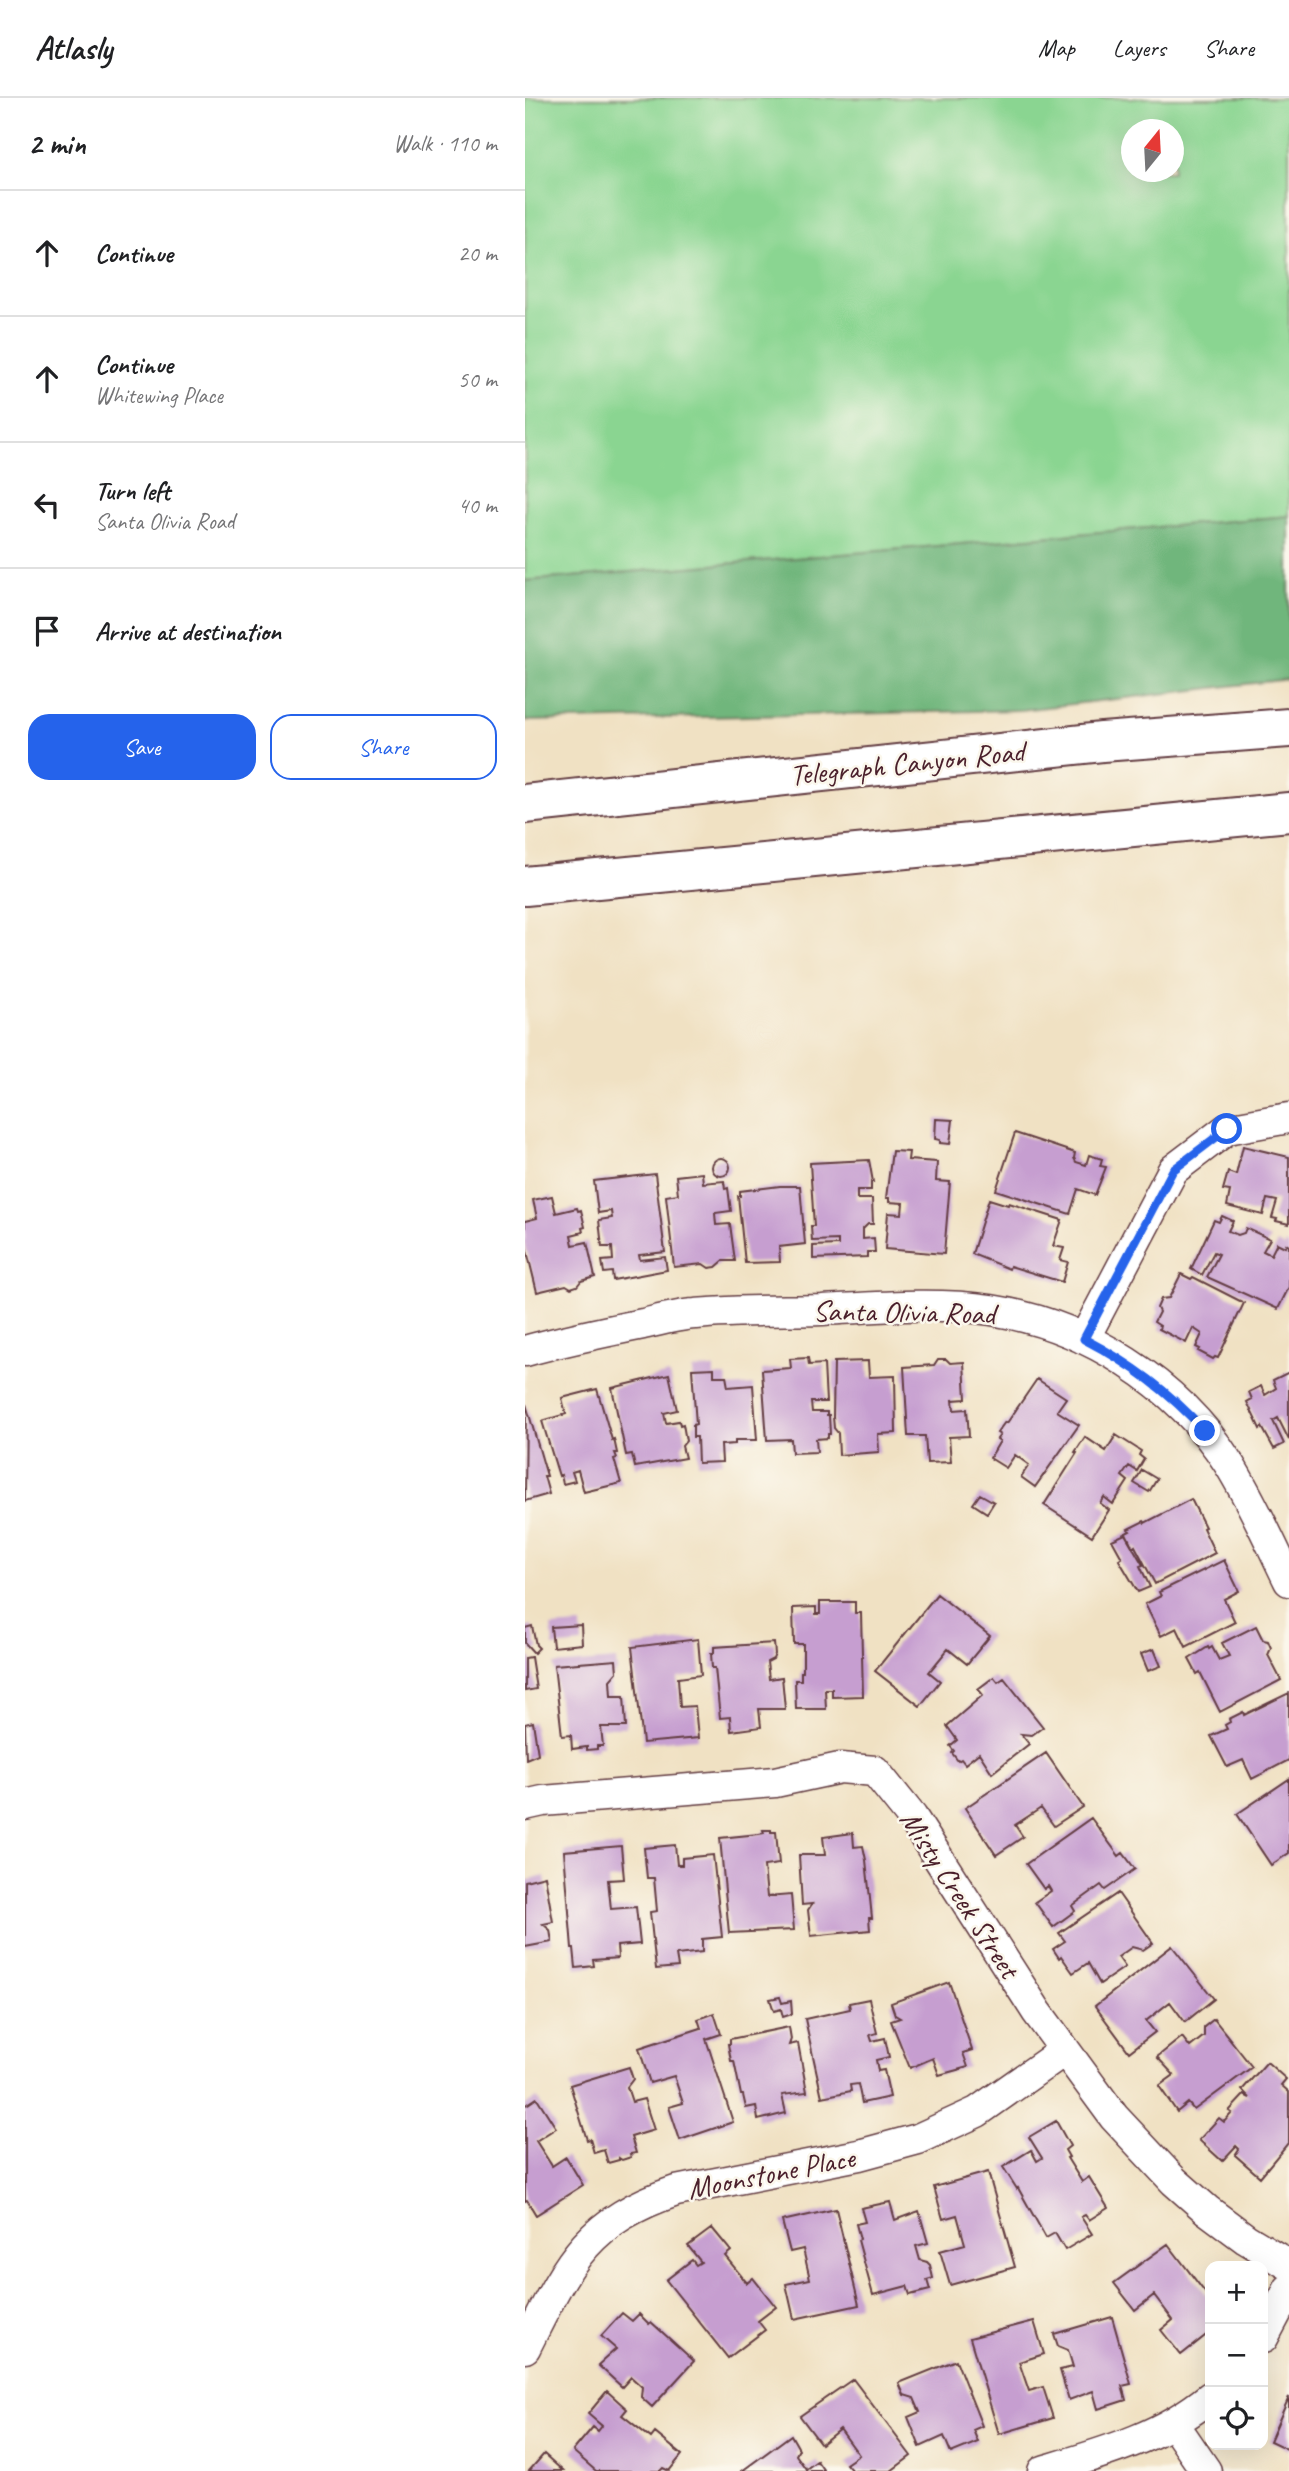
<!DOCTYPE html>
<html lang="en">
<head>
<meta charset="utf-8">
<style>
  :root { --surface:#fff; --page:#f6f6f6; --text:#202124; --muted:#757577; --line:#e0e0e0; --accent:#2563eb }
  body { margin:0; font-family:Caveat,sans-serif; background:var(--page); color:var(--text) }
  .controls { position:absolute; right:21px; bottom:21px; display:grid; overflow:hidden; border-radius:14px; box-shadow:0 7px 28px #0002 }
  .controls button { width:63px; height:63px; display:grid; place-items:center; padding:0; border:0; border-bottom:2px solid var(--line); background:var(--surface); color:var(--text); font:35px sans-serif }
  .compass { position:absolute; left:596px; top:21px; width:63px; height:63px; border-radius:50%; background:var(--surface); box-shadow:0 7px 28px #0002; rotate:18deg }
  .stop { position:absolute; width:21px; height:21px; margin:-16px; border:5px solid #2563eb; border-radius:50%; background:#fff }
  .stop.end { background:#2563eb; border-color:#fff; box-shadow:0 2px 7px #0008 }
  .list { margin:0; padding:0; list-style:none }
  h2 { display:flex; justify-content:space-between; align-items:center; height:91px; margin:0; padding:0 28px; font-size:30px }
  h2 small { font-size:23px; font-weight:400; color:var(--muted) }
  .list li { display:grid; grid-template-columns:46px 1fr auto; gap:21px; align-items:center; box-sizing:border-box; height:126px; padding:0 28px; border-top:2px solid var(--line) }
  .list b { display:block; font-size:26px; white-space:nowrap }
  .list p { margin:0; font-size:23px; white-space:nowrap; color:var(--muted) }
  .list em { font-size:23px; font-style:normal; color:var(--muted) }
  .actions { display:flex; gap:14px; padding:21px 28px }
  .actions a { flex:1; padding:16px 0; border:2px solid var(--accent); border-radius:21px; text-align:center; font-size:24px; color:var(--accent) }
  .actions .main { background:var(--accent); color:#fff }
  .icon { flex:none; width:38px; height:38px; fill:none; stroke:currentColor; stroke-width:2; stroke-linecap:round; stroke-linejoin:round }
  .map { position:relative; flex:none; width:764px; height:2373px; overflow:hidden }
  header { display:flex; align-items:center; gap:42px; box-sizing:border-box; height:98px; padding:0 35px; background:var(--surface); border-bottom:2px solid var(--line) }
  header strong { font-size:33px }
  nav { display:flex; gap:38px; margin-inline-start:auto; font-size:24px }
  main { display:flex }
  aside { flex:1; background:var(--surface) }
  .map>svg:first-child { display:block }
  .green { fill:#8ad591; stroke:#6a7a5e; stroke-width:2; fill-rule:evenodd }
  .forest { fill:#6fb67b; stroke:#5c6a53; stroke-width:2 }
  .building { fill:#c69ed0 }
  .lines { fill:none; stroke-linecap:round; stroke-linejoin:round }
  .minor-casing { stroke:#633c42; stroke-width:33 }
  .major-casing { stroke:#633c42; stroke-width:42 }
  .minor { stroke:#fff; stroke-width:30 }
  .major { stroke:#fff; stroke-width:38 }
  .route { stroke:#2563eb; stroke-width:9 }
  .labels { text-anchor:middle; stroke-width:5; stroke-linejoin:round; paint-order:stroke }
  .street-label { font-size:30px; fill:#4a1f2b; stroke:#fbf7ec }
</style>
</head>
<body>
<header>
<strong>Atlasly</strong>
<nav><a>Map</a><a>Layers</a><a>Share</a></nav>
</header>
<main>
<aside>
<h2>2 min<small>Walk · 110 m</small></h2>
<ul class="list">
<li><svg class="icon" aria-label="ahead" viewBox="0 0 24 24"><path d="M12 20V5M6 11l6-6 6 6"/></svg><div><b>Continue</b></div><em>20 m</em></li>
<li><svg class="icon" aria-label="ahead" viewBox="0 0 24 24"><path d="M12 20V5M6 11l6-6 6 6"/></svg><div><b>Continue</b><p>Whitewing Place</p></div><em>50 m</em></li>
<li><svg class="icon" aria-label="left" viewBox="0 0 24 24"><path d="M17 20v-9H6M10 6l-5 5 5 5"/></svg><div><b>Turn left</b><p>Santa Olivia Road</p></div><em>40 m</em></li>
<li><svg class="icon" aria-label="arrive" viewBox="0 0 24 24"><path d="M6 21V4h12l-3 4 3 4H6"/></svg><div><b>Arrive at destination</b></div></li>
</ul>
<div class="actions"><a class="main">Save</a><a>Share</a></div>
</aside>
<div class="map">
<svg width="764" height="2373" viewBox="0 0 764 2373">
  <rect width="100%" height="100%" fill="#fbf7ec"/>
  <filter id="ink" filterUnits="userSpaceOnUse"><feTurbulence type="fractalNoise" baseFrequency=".0143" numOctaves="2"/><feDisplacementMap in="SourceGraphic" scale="14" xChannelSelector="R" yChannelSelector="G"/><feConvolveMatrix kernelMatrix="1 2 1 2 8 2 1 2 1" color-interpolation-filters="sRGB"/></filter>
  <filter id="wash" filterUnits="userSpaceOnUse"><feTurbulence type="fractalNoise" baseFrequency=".00686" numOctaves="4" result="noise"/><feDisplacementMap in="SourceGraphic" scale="28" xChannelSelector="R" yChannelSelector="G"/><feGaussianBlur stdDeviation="1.57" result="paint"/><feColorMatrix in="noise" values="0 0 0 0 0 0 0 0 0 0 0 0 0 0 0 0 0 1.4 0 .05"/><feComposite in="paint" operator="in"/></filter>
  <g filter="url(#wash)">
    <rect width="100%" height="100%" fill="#f0e1c3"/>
    <path class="green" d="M0 0H764V418L0 483ZM606 32H648V74H606Z"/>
    <path class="forest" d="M764 418V581L496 612 0 623V483Z"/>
    <g id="blocks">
      <path class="building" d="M411 1021 428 1022 425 1046 415 1045V1042L410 1041Z
        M490 1035 550 1055 549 1060 551 1064 561 1067 564 1057 577 1061 575 1068 581 1069 570 1097 553 1091 545 1116 471 1092Z
        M718 1048 764 1059V1126L751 1123 752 1121 747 1120 752 1103 742 1101 738 1117 702 1108 705 1093 698 1092 703 1074 711 1077Z
        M367 1053 384 1054 383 1062 412 1064 411 1083 425 1084 419 1156 360 1151 363 1115 377 1116 378 1105 364 1104V1100H361Z
        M187 1069a9 9 0 1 1 18 0a9 9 0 1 1-18 0Z
        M344 1062 348 1084H346V1092H332V1101H347L348 1126H343L338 1131V1141L349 1140 350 1154H342V1159L288 1161V1148L313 1147V1142L287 1143 286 1128H289L285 1065Z
        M177 1075 178 1085 199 1083 200 1091 203 1090 206 1113 190 1115 191 1127 205 1126 210 1163H198L191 1169 184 1170 178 1166 149 1169 141 1098 153 1096 151 1078Z
        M130 1076 140 1154 114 1157 115 1162 140 1159 142 1172 88 1182 87 1174 79 1175 77 1163 88 1162 87 1149H77L74 1122 87 1120 86 1113 73 1115 69 1083Z
        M255 1088H275L280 1146 254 1149 255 1164 220 1165 213 1098H215V1093Z
        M27 1098 31 1115 52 1110 53 1113 56 1112 60 1129 57 1130 58 1134 46 1137 48 1147 62 1144 70 1179 56 1183 52 1188 46 1190 41 1187 12 1194 0 1145V1123L12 1120 8 1102Z
        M464 1101 483 1107 484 1105 537 1122 528 1148 539 1150 535 1162 543 1164 537 1184 485 1168 484 1171 447 1156Z
        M697 1118 708 1123 703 1133 713 1137 719 1135 721 1130 745 1141 738 1153 746 1157 752 1145 760 1149 761 1146 764 1148V1189L753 1211 682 1179 694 1156 689 1154 677 1177 666 1171 689 1122 694 1124Z
        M656 1176 666 1181 668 1179 719 1205 693 1260 690 1259 688 1261 673 1253 675 1251 671 1249 677 1236 668 1230 661 1245 634 1231 635 1228 629 1224 634 1214 632 1210 636 1201 644 1200Z
        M283 1260 284 1267 299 1266 301 1304H286L287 1314H302V1317H304L305 1336H303V1340L291 1341 292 1354 267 1355 266 1341 242 1342 237 1272 266 1270 265 1261Z
        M413 1261H421L425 1265 439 1264 441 1301 428 1302 429 1312 442 1311 444 1338 424 1339 426 1364 402 1365 400 1338H383L379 1269 409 1267Z
        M343 1263 344 1279 370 1278 371 1335 353 1336 354 1354 314 1357 313 1335 309 1330 308 1319 309 1264Z
        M189 1270V1278H201L203 1289 228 1287 232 1342H210V1346L196 1347 197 1364 173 1365 172 1339H168V1327L171 1326 167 1271Z
        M764 1274V1342L753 1320 748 1323 759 1346 749 1351 737 1329 735 1331 722 1304 727 1301 724 1294 736 1288 740 1297 751 1290 748 1282Z
        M144 1276 152 1312 139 1315 141 1325 154 1323 155 1327 158 1326 161 1343 157 1348 160 1360 110 1369 107 1356 101 1357 87 1290Z
        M512 1281 541 1300 532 1313 554 1327 510 1389 496 1379 504 1367 490 1357 481 1370 465 1360 475 1343 472 1341 475 1337 472 1335 480 1324 482 1325Z
        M72 1291 87 1342 89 1341 92 1355H90L92 1360 89 1361 96 1385 59 1394 53 1372 47 1374 50 1383 38 1386 36 1377 34 1378 17 1323 41 1316 37 1300Z
        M1 1306 22 1378H19L24 1396 0 1403Z
        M591 1337 616 1353 614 1357 619 1361 612 1373 604 1368 597 1378 603 1383 588 1406 579 1399 575 1405 584 1412 567 1438 519 1407 552 1355 550 1354 560 1339 581 1353Z
        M617 1372 632 1381 624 1394 609 1385Z
        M455 1396 469 1404 462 1415 448 1406Z
        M666 1401 680 1429 678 1430 690 1455 630 1486 610 1448 608 1450 601 1435 605 1433 603 1431 619 1423 620 1425Z
        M600 1436 618 1467 615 1468 625 1489 613 1494 594 1462 597 1460 587 1442Z
        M699 1462 714 1493 699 1501 710 1524 661 1549 652 1530 636 1538 620 1506 636 1498 634 1494Z
        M412 1496 465 1538 442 1566 423 1551 404 1574 415 1583 395 1608 350 1573Z
        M295 1504H330V1515H336L338 1598 307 1599V1591H300L301 1611H271L270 1582H276V1574H278V1546H269L268 1510 291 1509V1516H295Z
        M56 1527 57 1546 28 1549 26 1529Z
        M7 1528 11 1547 14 1550 9 1555 0 1545V1530Z
        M731 1528 738 1542 743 1543 746 1550 743 1557 756 1582 695 1614 675 1574 672 1576 664 1561 683 1549 684 1551 687 1549 694 1562 704 1558 697 1545Z
        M173 1541 176 1577 153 1580 155 1609 170 1608 173 1640 118 1645 107 1549Z
        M249 1545 250 1556 248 1561 242 1564 244 1581 257 1579 260 1611H234L236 1629 206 1633 205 1619 195 1620 190 1570H187L186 1555H189V1549Z
        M629 1551 636 1568 623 1573 616 1556Z
        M6 1559 11 1591 0 1593V1560Z
        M91 1562 92 1574 85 1582 86 1598H99L101 1629H76L78 1648H72V1651L62 1652V1649L47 1651 46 1637 37 1638 29 1567Z
        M469 1579 473 1584 479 1580 518 1629 507 1637 496 1636 504 1646 467 1675 454 1655 440 1666 436 1661 433 1663 427 1655 429 1653 425 1648 432 1642 422 1628 458 1597 453 1591Z
        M764 1595V1662L727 1681 718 1662 702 1669 686 1638 702 1631 700 1627 705 1624 704 1621 718 1614 719 1617Z
        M8 1624 13 1656 1 1661 0 1626Z
        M521 1655 558 1709 529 1728 516 1710 490 1727 498 1739 471 1757 440 1710Z
        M764 1681V1755L746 1767 712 1716Z
        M566 1720 594 1758 598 1755 610 1771 580 1792 576 1787 547 1808 550 1813 528 1829 510 1804 526 1793 523 1788 519 1791 501 1766Z
        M238 1732H246V1734H251L254 1766 239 1768 242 1799 266 1797 269 1832 204 1835 195 1740 234 1736 239 1735Z
        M328 1735 329 1749 338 1748 341 1762 347 1820H344L345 1832 286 1838 283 1812 287 1806 277 1807 274 1757H300L298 1739Z
        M150 1747 152 1767H157V1760L188 1757 197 1839 177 1841V1854L151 1857 153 1869 131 1871 125 1814 132 1813 129 1780H122L119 1750Z
        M96 1748 99 1781 83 1782 86 1811 111 1809 115 1846 92 1848 93 1860 68 1862 69 1868 51 1870 49 1850H47L39 1753Z
        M20 1778 28 1824 18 1826 25 1832 27 1844 0 1849V1783Z
        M593 1795 628 1845 618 1852 607 1849 593 1859 600 1869 575 1886 563 1865 548 1875 536 1858 534 1860 528 1851 540 1843 534 1835Z
        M647 1848 689 1901 660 1924 645 1904 621 1923 630 1934 604 1954 570 1908Z
        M424 1884 447 1952 438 1955 443 1969 414 1977 408 1960 385 1970 366 1923 375 1920 370 1917 366 1905Z
        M255 1899 257 1905 266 1903 267 1916 258 1919 256 1911 249 1913 245 1901Z
        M344 1901 352 1935 345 1937 347 1943 360 1940 364 1959 351 1962 353 1973 359 1972 365 1999 337 2005 333 1986 325 1987 326 1993 297 1999 280 1921 325 1911 324 1905Z
        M189 1915 196 1936 181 1941 208 2024 155 2042 144 2009 158 2005 149 1978 125 1985 114 1950 176 1930 173 1921Z
        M689 1921 727 1969 669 2012 663 2005 652 2014 634 1988 649 1977 632 1959 657 1939 665 1949 679 1938V1929Z
        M264 1929 266 1941 264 1947 273 1945 282 1994 257 1997 261 2015 233 2022 231 2008 221 2010 218 1997H216L209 1963H206L203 1946H205V1941Z
        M742 1964 761 1981 756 1987 764 1994V2044L735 2079 710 2057 714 2051 711 2048 697 2063 674 2042 694 2020 699 2024 707 2015 704 2013 719 1997 725 2000 717 1992Z
        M104 1969 108 1981 102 1989 107 2004 119 2001 129 2032 106 2039 111 2055 105 2056 106 2059 97 2062 94 2060V2062L83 2065 79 2052 69 2055 65 2041 62 2042 45 1987Z
        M12 2000 31 2030 11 2043 27 2068 41 2059 58 2087 11 2117 2 2102 0 2103V2008Z
        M531 2023 545 2048 540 2052 544 2059 542 2060 557 2084 564 2079 583 2110 564 2122 560 2117 556 2119 567 2136 540 2152 530 2135 521 2140 493 2090 492 2091 478 2069 506 2052 512 2063 517 2060 504 2039Z
        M463 2074 490 2169 425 2187 415 2153 440 2146 432 2117 418 2121 409 2089Z
        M365 2104 370 2122 394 2113 403 2145 391 2148 395 2162 402 2164 405 2167 408 2180 402 2182 405 2192 385 2197 382 2188 348 2197 333 2142 335 2141 331 2126 340 2124 336 2110Z
        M311 2111 334 2207 269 2221 261 2186 285 2181 278 2151 265 2154 257 2123Z
        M187 2130 206 2153 200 2158 222 2185 228 2180 251 2209 233 2223 240 2232 203 2260 141 2182 167 2162 171 2167 176 2164 163 2148Z
        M643 2146 685 2201V2234L656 2257 636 2232 648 2222 629 2197 610 2212 589 2185Z
        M97 2215 107 2223 114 2216 124 2226 126 2224 169 2263 127 2309 116 2299 117 2289 106 2279 97 2289 73 2267 91 2251 76 2238Z
        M587 2219 606 2286 597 2288 601 2302 573 2311 568 2293 544 2302 535 2272 548 2269 543 2252 533 2248 529 2236Z
        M509 2223 519 2256 494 2264 504 2293 518 2289 528 2320 474 2336 445 2240Z
        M431 2262 457 2328 448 2332 453 2344 426 2355 419 2338 395 2349 383 2319 395 2314 389 2300 379 2297 374 2285Z
        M328 2281 386 2358 366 2373H327L321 2366 334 2357 315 2331 296 2346 275 2318Z
        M82 2293 102 2311 97 2317 126 2340 130 2335 157 2357 144 2373 138 2370 135 2373H71L48 2353 68 2329 73 2333 77 2328 63 2316Z
        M764 2299V2352L745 2343Z
        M266 2337 274 2351 271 2357 281 2371 292 2363 299 2373H217Z
        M19 2356 38 2373H4Z"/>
    </g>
  </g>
  <g filter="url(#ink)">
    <use href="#blocks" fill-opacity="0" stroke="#633c42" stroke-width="2"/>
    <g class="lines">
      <defs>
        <path id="minor" d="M559 1241 648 1072 702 1031 764 1020
          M0 1253C39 1242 78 1234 118 1226 135 1222 153 1217 170 1216 212 1212 255 1213 297 1212 353 1209 411 1204 466 1212 561 1227 652 1284 704 1366 727 1403 745 1444 764 1483
          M0 1707 18 1703 250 1684 315 1670 350 1673 387 1719 512 1914 589 2019 649 2083 682 2112 721 2141 764 2167
          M738 2240 764 2191
          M0 2250C41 2169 58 2124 151 2093L334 2057 393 2041 452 2014 540 1952
          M649 2326 681 2373
          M518 2373C578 2355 637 2339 685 2299"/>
        <path id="major" d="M0 706 577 644 764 630
          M0 788 764 714"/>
      </defs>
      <use href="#minor" class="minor-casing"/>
      <use href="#major" class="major-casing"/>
      <use href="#minor" class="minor"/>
      <use href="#major" class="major"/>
    </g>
  </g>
  <g class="lines" filter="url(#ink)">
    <path class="route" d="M680 1333C643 1293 607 1266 559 1241L648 1072 702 1031"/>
  </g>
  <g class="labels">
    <g class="street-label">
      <text transform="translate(382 665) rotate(-6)" y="10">Telegraph Canyon Road</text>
      <text transform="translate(379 1214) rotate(1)" y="10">Santa Olivia Road</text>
      <text transform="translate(435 1796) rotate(57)" y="10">Misty Creek Street</text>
      <text transform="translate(246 2075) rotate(-11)" y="10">Moonstone Place</text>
    </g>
  </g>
</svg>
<div class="controls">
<button>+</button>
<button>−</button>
<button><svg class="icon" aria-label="locate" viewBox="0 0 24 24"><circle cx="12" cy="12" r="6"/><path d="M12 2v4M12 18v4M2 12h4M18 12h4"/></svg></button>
</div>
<svg class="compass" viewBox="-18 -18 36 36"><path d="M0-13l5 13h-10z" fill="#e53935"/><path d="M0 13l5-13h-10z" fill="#757577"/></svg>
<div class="stop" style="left:702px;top:1031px"></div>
<div class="stop end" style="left:680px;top:1333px"></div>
</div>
</main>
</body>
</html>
